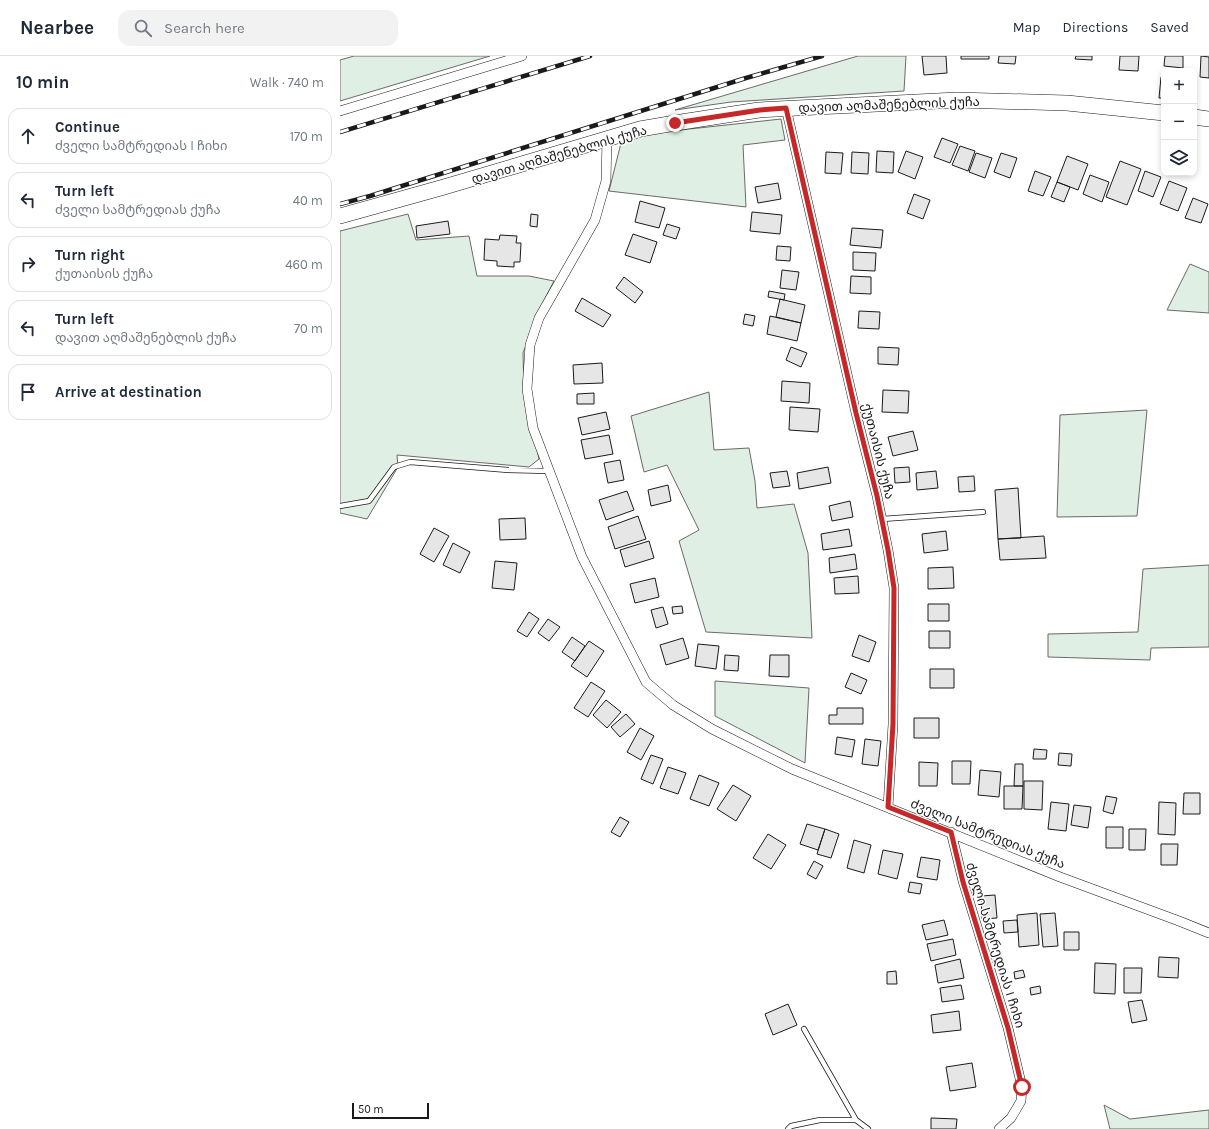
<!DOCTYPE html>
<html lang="en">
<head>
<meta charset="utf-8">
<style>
  :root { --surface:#fff; --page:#f2f2f3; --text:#1f2937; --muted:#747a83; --line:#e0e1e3 }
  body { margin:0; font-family:Karla,"Noto Sans Georgian",sans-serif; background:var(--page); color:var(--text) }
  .controls { position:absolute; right:12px; top:12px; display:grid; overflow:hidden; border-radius:8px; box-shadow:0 2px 6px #0003 }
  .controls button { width:36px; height:36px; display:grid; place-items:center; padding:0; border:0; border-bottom:1px solid var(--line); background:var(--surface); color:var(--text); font:20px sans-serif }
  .scale { position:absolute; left:12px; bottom:10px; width:77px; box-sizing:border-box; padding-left:4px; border:2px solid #1a1a1a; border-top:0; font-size:11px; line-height:14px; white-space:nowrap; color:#1a1a1a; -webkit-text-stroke:3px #fff; paint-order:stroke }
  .stop { position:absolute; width:12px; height:12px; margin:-9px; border:3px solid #c62828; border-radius:50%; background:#fff }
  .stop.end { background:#c62828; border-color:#fff; box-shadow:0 1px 4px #0008 }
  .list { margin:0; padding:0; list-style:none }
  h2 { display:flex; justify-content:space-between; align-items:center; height:52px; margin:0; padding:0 16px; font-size:17px }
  h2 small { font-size:13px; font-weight:400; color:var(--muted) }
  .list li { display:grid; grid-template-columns:26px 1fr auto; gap:12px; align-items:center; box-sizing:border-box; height:56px; margin:0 8px 8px; padding:0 8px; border:1px solid var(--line); border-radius:12px }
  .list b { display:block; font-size:15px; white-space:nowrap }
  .list p { margin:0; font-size:13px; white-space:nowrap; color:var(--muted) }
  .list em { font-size:13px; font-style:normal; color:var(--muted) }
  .icon { flex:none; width:22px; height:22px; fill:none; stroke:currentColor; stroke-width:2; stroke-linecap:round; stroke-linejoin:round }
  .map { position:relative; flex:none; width:869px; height:1073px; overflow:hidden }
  header { display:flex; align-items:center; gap:24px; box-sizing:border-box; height:56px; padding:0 20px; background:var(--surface); border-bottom:1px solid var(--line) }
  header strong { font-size:19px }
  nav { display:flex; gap:22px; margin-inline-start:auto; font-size:14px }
  .search { width:280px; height:36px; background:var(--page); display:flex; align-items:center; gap:10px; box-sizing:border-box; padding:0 14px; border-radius:12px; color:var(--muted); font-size:15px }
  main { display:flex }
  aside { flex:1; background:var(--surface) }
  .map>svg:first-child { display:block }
  .green { fill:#e0efe3; stroke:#6a6a6a }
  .building { fill:#e6e6e6; stroke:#1a1a1a }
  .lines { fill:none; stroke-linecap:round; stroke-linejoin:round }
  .lane-casing { stroke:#1a1a1a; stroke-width:6 }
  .street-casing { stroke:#1a1a1a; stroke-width:10 }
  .primary-casing { stroke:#1a1a1a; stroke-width:16 }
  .lane { stroke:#fff; stroke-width:4.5 }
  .street { stroke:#fff; stroke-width:9 }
  .primary { stroke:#fff; stroke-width:15 }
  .rail-casing { stroke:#1a1a1a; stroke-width:4.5 }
  .rail { stroke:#fff; stroke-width:3; stroke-dasharray:9; stroke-linecap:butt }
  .route { stroke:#c62828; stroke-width:5 }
  .labels { text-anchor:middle; stroke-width:3; stroke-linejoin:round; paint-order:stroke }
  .street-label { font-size:13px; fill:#1a1a1a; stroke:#fff }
</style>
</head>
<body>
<header>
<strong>Nearbee</strong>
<div class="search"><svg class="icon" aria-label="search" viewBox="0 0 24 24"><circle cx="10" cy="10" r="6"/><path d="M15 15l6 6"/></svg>Search here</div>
<nav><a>Map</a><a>Directions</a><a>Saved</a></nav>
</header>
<main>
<aside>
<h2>10 min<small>Walk · 740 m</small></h2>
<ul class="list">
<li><svg class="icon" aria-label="ahead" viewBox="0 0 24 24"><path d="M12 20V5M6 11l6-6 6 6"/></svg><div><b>Continue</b><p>ძველი სამტრედიას I ჩიხი</p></div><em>170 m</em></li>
<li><svg class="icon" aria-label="left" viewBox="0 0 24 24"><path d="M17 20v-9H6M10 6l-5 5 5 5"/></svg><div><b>Turn left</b><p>ძველი სამტრედიას ქუჩა</p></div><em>40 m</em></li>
<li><svg class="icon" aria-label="right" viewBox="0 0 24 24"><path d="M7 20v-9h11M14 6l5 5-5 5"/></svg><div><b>Turn right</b><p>ქუთაისის ქუჩა</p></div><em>460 m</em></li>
<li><svg class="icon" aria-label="left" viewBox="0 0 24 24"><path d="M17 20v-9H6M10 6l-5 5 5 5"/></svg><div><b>Turn left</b><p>დავით აღმაშენებლის ქუჩა</p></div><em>70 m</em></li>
<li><svg class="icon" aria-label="arrive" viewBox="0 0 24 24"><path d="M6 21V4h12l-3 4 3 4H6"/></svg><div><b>Arrive at destination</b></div></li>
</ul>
</aside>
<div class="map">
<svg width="869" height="1073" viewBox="0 0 869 1073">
  <rect width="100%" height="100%" fill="#fff"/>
  <path class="green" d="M14 0H150L0 45V4Z
    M518 0H566L564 35 391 46 335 54Z
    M441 63 445 84 403 89 406 151 269 135 281 87 313 77Z
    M68 158 76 184 129 180 137 220H189L214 225 201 250 183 297 184 334 199 403 189 411 57 399 58 411 27 463 0 457V175Z
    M850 208 869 216V257L827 254Z
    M369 336 374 394 409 392 415 425 417 452 454 448 468 497 472 582 366 576 339 485 359 474 327 409 304 416 291 360Z
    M807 354 797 460 717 461 720 359Z
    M869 509V591L811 592 810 604 708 601V578L798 576 803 513Z
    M375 625 469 632 465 707 375 660Z
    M764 1049 790 1063 869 1054V1073H770Z"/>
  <path class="building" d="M582 0H606L607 17 584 19Z
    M621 0H649V3H621Z
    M659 0H676L675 8 658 7Z
    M736 0H752V4L735 3Z
    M780 0H799L798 15 779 14Z
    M825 0H843V12L824 10Z
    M861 0 869 1V22L860 21Z
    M821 21H824V42H819Z
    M602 82 618 88 610 107 594 101Z
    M620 90 635 95 628 115 612 109Z
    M537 95 554 96 553 117 536 116Z
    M566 95 583 101 575 123 558 116Z
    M486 96 503 97 501 118 485 117Z
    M512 96 529 97 528 118 511 117Z
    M636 97 652 102 645 122 629 116Z
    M661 97 677 102 670 122 654 116Z
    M727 100 748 108 738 134 717 126Z
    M780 105 801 113 787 149 766 141Z
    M695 115 711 121 703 140 688 135Z
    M805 115 821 121 813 141 798 135Z
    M750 119 769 126 762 146 743 138Z
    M829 125 847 132 838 155 820 148Z
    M717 126 730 131 724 146 711 141Z
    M438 127 441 143 418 147 415 131Z
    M574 138 590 144 583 163 567 157Z
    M853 142 868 148 861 167 845 162Z
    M300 145 325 152 319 172 295 166Z
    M412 156 442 159 440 178 410 175Z
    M191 158 198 159 197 171 190 170Z
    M108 165 110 178 77 182 76 170Z
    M327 168 340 172 336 183 323 179Z
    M512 172 543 174 541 192 510 189Z
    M293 178 317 186 310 207 285 199Z
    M160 179 177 180 176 187H181L180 206H174V211L157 210V205L144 204 145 183 159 184Z
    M437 190 451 191 450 205 436 204Z
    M513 196 536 197 535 215 513 214Z
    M442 214 459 216 456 234 440 232Z
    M511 220 531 221V238L510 237Z
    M284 221 303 236 295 247 276 232Z
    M429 235 445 238 444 244 428 241Z
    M242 242 271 259 263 271 235 255Z
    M440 243 465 249 461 267 436 261Z
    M519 255 540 256 539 273 518 272Z
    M405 258 415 260 413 270 403 268Z
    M430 260 461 267 457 285 427 278Z
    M451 291 467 297 461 311 446 304Z
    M538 291 559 292 558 309 538 308Z
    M262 307 263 327 234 328 233 309Z
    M442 325 470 327 469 347 441 345Z
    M543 334 569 335 568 357 542 356Z
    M254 337V348H237V338Z
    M450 351 480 353 478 376 449 374Z
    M266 356 270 373 242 379 238 362Z
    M573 375 578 394 553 400 548 381Z
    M269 379 273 398 245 403 241 384Z
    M280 404 284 424 268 427 264 407Z
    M488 411 491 427 459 433 457 417Z
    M569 411 570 426 555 427 554 412Z
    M447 415 450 430 433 432 430 417Z
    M596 415 598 432 577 434 576 417Z
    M634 420 635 435 619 436 618 421Z
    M328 429 331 445 311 450 308 434Z
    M678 432 681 482 658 483 655 434Z
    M287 435 294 454 266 464 259 444Z
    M510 445 513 461 492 465 489 450Z
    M298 460 306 483 275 493 268 471Z
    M185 462 186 483 160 484 159 463Z
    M94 472 109 480 94 506 80 498Z
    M509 473 512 490 483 494 481 478Z
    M606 475 608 494 584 497 582 478Z
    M704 480 706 502 660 504 658 483Z
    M309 485 314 502 285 511 280 494Z
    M113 487 130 496 120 517 103 509Z
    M515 498 517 513 490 517 489 502Z
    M155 505 177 507 174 534 152 532Z
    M613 511 614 532 588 533V512Z
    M518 520 519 537 495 538 494 522Z
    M315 522 319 541 295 547 290 528Z
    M588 548H609V565H588Z
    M342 550 343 557 333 558 332 551Z
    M323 551 328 568 316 572 311 554Z
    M189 556 199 563 187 581 177 575Z
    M208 563 220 571 209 585 198 577Z
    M589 575H610V592H589Z
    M519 579 536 586 529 606 512 600Z
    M232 581 245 590 235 605 222 596Z
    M343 582 349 602 326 609 320 589Z
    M249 585 264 595 247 621 231 610Z
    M358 588 379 590 376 613 355 610Z
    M385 599 399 600 398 615 384 614Z
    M430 599H449V621L429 620Z
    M590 613H614V632H590Z
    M511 617 527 624 521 638 505 631Z
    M251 626 265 635 248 661 234 652Z
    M266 644 281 656 267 672 253 659Z
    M497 652H523V668H489V659H497Z
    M286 658 295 668 280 681 271 671Z
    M574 662H599V682H574Z
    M300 672 314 680 301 704 287 696Z
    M497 681 515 684 512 701 495 698Z
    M525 683 541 685 538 710 522 708Z
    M694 693 707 694 706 703H693Z
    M719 697 732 698 731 710 718 709Z
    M311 699 323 703 313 728 301 723Z
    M612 705H631L630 728H612Z
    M579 706 598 707 597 730H579Z
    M675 708H683V730H674Z
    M328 711 346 717 338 738 320 732Z
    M640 714 661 716 659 741 638 739Z
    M359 719 379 727 369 750 350 743Z
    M684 725H703L702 754 684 753Z
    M393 729 411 740 396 765 377 753Z
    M664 730H683L682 753H664Z
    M844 737H860V758H843Z
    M766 740 777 742 773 758 763 755Z
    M711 746 729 748 726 775 708 773Z
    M819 746 836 747 835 779 818 778Z
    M734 749 751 751 748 772 731 769Z
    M280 761 289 766 280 781 271 776Z
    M467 768 485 773 478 794 460 788Z
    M766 771H783V792H766Z
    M485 773 499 778 491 802 477 798Z
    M789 773H806L805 794H789Z
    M428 778 446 789 431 813 413 802Z
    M514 784 531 789 524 817 507 812Z
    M821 788H838L837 809H821Z
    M543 794 563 798 557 823 538 818Z
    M581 801 600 804 597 824 577 821Z
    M474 805 483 810 476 823 467 818Z
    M570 826 582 828 580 838 568 836Z
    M655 839 657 862 642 863 641 840Z
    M697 857 699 889 679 891 677 859Z
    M715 857 718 890 703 891 700 858Z
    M604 864 608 879 586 884 582 869Z
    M677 864 678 876 664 877 663 865Z
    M724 876H739V894H724Z
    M613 883 616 899 591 905 587 888Z
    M819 901 839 902 838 922 818 921Z
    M620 903 624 922 598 927 595 909Z
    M755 907 776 908 775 938 754 937Z
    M784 912H802L801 937H784Z
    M683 914 685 921 675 923 674 916Z
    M556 915 557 928H547V916Z
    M621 929 624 943 602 946 600 932Z
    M700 930 701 937 691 939 690 932Z
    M802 944 807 964 792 967 788 946Z
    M448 948 457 969 433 979 425 958Z
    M619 955 621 974 593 977 591 959Z
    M632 1007 636 1031 610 1035 606 1011Z
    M591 1062 617 1063 616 1073H591Z"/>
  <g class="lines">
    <defs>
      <path id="lane" d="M0 450 29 445 54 411 70 406 168 414 208 415
        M542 463 643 456
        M464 973 516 1064
        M448 1073 451 1070 480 1064H516L528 1073"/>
      <path id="street" d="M446 52 516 357 537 440 548 494 554 532 553 668 548 751
        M0 55 182 0
        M267 83 266 125 255 164 199 262 190 289 187 333 193 372 242 501 306 626 333 649 372 673 452 713 720 821 839 865 869 877
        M611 776 623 825 668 972 682 1031 681 1045 671 1062 659 1073"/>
      <path id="primary" d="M854 61 869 63
        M0 160 104 131 300 73 335 67 419 54 617 44 727 47 824 57"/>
    </defs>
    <use href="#lane" class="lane-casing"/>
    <use href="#street" class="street-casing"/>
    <use href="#primary" class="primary-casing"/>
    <use href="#lane" class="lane"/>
    <use href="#street" class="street"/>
    <use href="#primary" class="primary"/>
    <defs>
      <path id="rail" d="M0 76 250 0
        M0 148 30 140 406 22 482 0"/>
    </defs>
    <use href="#rail" class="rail-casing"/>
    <use href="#rail" class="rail"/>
  </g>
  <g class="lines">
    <path class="route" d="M335 67 420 54 446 52 516 357 537 440 548 494 554 532 553 668 548 751 611 776 623 826 668 972 682 1031"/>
  </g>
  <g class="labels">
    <g class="street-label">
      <text transform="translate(549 48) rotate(-2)" y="5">დავით აღმაშენებლის ქუჩა</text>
      <text transform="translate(219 98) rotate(-16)" y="5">დავით აღმაშენებლის ქუჩა</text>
      <text transform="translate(539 395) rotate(76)" y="5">ქუთაისის ქუჩა</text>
      <text transform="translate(648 777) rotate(22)" y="5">ძველი სამტრედიას ქუჩა</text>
      <text transform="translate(656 889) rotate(73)" y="5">ძველი სამტრედიას I ჩიხი</text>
    </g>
  </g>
</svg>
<div class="controls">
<button>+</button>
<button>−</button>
<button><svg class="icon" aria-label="layers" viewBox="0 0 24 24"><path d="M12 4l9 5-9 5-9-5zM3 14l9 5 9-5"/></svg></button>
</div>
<div class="scale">50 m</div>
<div class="stop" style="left:682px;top:1031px"></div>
<div class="stop end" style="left:335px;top:67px"></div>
</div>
</main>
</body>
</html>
